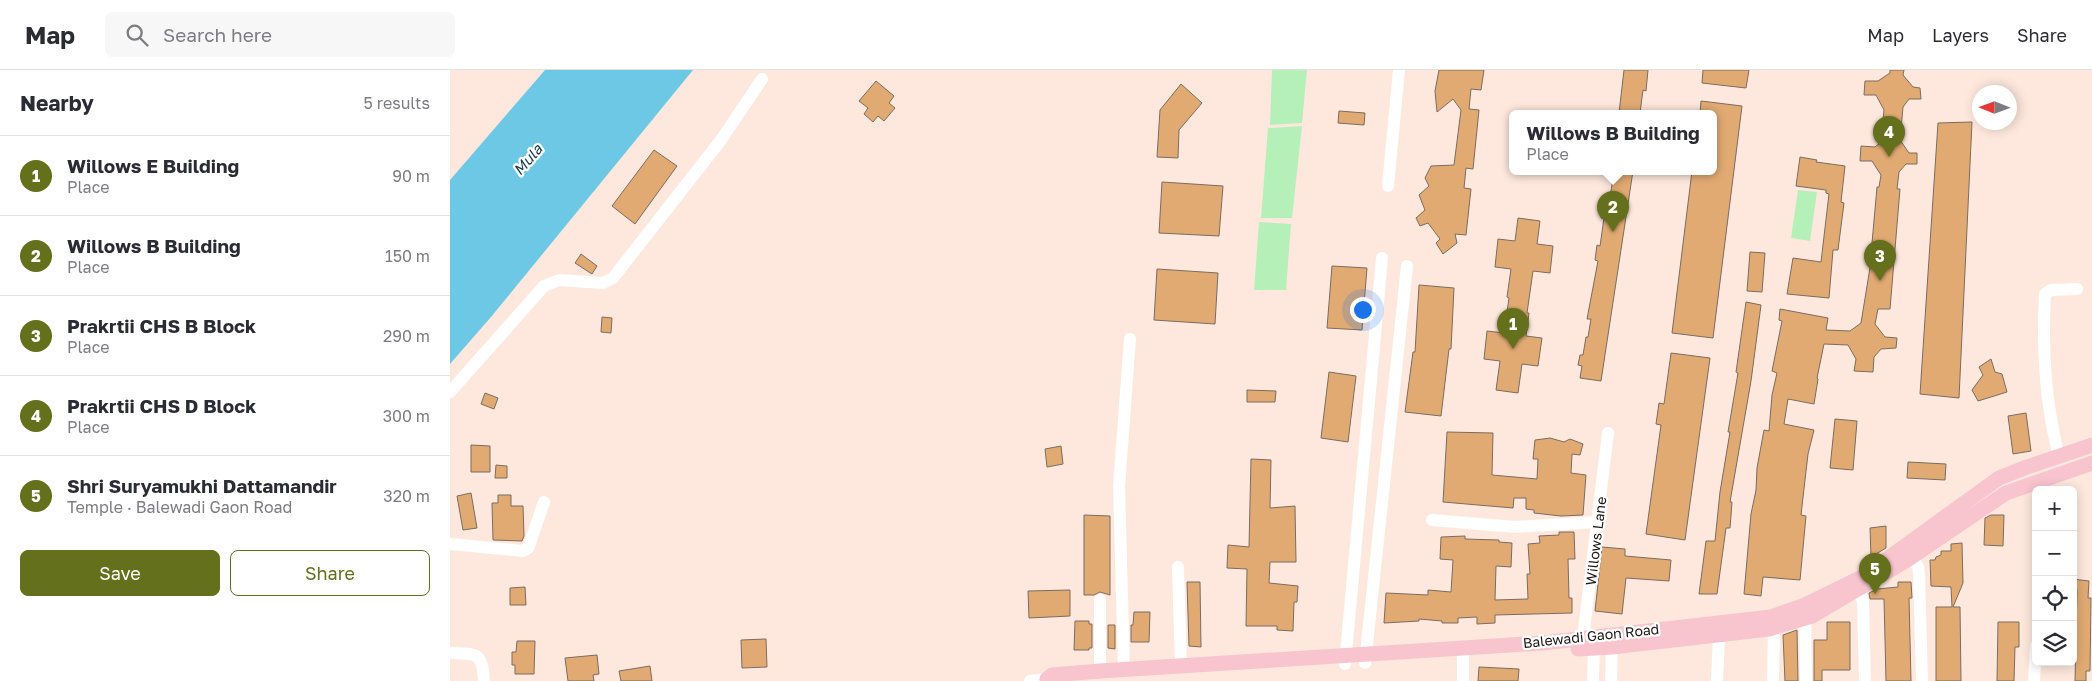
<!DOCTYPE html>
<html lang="en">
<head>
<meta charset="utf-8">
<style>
  :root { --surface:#fff; --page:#f7f7f7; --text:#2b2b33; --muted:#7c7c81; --line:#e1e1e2; --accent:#64701b }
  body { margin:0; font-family:"Golos Text",sans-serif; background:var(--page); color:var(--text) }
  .controls { position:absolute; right:15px; bottom:15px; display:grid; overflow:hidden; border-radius:8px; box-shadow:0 2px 12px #0003 }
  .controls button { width:45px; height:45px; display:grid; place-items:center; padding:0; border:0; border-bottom:1px solid var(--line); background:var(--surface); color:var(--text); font:25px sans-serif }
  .compass { position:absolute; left:1522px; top:15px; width:45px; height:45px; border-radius:50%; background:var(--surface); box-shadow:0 2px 12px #0003; rotate:271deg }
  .you { position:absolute; left:912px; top:239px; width:18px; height:18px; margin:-12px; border:4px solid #fff; border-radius:50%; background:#1a73e8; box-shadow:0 0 0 8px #1a73e833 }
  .badge { display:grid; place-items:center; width:32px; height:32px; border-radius:50%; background:var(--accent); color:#fff; font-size:16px; font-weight:700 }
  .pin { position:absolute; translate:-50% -41px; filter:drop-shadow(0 1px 2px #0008) }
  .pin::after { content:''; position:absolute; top:26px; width:18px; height:15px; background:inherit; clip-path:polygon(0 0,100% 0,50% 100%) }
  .popup { position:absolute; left:1059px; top:40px; width:208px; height:65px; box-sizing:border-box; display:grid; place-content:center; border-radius:8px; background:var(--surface); filter:drop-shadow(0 1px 4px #0005); font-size:16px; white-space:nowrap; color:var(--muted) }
  .popup b { font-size:19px; color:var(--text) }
  .popup::after { content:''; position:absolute; left:50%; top:100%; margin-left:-10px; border:10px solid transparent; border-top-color:var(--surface) }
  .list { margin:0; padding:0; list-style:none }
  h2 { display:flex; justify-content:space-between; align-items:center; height:65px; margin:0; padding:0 20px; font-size:21px }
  h2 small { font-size:16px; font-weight:400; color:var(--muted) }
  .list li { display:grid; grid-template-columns:32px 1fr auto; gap:15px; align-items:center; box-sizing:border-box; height:80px; padding:0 20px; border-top:1px solid var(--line) }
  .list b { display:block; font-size:19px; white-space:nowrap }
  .list p { margin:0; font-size:16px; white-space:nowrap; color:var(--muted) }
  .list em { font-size:16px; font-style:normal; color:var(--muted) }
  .actions { display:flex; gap:10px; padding:15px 20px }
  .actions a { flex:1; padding:11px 0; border:1px solid var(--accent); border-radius:8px; text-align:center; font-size:18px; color:var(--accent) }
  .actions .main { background:var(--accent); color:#fff }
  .icon { flex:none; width:28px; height:28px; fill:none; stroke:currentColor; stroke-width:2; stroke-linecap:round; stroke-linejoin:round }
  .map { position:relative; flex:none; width:1642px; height:611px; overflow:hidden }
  header { display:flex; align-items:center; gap:30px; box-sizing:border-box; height:70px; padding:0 25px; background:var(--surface); border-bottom:1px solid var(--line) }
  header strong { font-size:24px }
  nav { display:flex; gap:28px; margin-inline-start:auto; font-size:18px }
  .search { width:350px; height:45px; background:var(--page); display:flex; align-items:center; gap:12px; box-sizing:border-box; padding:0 18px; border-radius:8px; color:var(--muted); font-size:19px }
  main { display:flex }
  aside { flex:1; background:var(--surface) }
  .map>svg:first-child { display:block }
  .green { fill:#b6f0b9 }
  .water { fill:#6cc8e5 }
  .building { fill:#e2aa73; stroke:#7b6c5f }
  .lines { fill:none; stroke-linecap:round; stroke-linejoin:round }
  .minor { stroke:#fff; stroke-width:12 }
  .major { stroke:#f8c4ce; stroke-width:15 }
  .labels { text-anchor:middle; stroke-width:4.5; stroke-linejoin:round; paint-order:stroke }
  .street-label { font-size:14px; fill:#1e1713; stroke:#fff }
  .water-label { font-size:15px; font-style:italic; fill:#123c49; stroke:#fff }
</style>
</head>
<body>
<header>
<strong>Map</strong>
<div class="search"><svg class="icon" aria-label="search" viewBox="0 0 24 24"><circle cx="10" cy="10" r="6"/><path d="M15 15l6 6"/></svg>Search here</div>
<nav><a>Map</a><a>Layers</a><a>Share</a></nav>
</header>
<main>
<aside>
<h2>Nearby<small>5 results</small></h2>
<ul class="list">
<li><span class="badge">1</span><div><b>Willows E Building</b><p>Place</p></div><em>90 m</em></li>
<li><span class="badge">2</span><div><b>Willows B Building</b><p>Place</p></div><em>150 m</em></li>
<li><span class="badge">3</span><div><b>Prakrtii CHS B Block</b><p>Place</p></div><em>290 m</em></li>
<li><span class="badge">4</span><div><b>Prakrtii CHS D Block</b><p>Place</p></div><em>300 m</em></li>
<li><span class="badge">5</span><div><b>Shri Suryamukhi Dattamandir</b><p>Temple · Balewadi Gaon Road</p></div><em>320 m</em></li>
</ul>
<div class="actions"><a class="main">Save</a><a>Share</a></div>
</aside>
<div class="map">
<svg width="1642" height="611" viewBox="0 0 1642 611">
  <rect width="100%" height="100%" fill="#fee8dd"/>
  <path class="green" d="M822 0H857L852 53 820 55Z
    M852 56 842 148H811L818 58Z
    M1348 120 1367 122 1360 171 1341 168Z
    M809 152 841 154 836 220H804Z"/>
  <path class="water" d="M95 0H243L41 247 0 294V110Z"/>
  <path class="building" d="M989 0H1034L1031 20 1021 19 1019 39 1029 40 1023 99 1016 98 1014 118 1021 119 1016 165 1005 164 1007 173 993 184 986 173 990 169 978 153 970 156 966 148 975 140 969 125 979 116 975 108 981 96 1004 95 1011 40 1003 29 987 42 985 21Z
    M1174 0H1198L1196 21 1193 20 1190 43H1169Z
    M1253 0H1299L1296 18 1252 13Z
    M1440 0H1454L1453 5 1463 17 1470 18 1471 29H1459L1453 37 1450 70 1459 83H1467V94H1456L1449 102 1447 119H1450L1440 239H1428L1425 254 1435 267 1447 268 1446 278 1431 279 1424 287 1423 302 1404 301 1406 289 1398 275 1374 274 1367 308 1368 309 1364 334 1338 329 1334 354 1364 360 1358 384 1351 445 1356 446 1350 510 1313 507 1311 526 1294 524 1301 444 1306 420 1307 398 1314 360 1319 361 1322 325 1327 303 1322 301 1332 251 1329 250 1330 239 1378 248 1376 260 1400 261 1411 253 1424 173H1422L1427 117H1429L1431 105 1422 91H1410L1411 76 1425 77 1436 68V51H1433L1434 40 1426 25H1414L1415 11H1428L1440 3Z
    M426 11 444 26 439 33 445 38 434 51 428 46 423 52 414 44 418 38 409 31Z
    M731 14 752 33 729 60 728 88 707 87 710 40Z
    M1251 31 1292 36 1263 268 1222 263 1242 101H1263V43H1250Z
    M889 41 915 43 914 55 888 53Z
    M1522 52 1509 328 1470 324 1488 53Z
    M204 80 227 96 185 154 162 136Z
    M1350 87 1367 90 1366 92 1395 96 1391 132 1394 133 1388 180H1383L1379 228 1337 224 1343 188 1371 192 1379 124 1376 123V120L1346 116Z
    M1164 101H1183L1151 311 1130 308 1132 296 1128 295 1130 285H1133L1136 267H1138L1141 249H1137L1148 191 1145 190 1147 175 1150 176 1154 148H1151L1153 136H1156L1157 128H1160Z
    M712 112 773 116 769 166 709 163Z
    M1068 148 1090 151 1087 174 1103 176 1100 203 1083 201 1077 243H1079L1076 266 1092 268 1088 296 1072 294 1068 323 1046 320 1050 291 1034 289 1037 261 1054 263 1059 228 1057 227 1061 199 1045 197 1048 169 1065 171Z
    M1300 182 1315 183 1312 222 1297 221Z
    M131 184 147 196 142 204 125 193Z
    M882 196 917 198 912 260 877 258Z
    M707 199 768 203 765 254 704 250Z
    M969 215 1004 218 1001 279H999L991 346 955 342 963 282H965Z
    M1296 232 1311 235 1301 311 1280 432H1282L1280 458H1276L1267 524H1249L1256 471H1265L1270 422 1280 362H1278L1288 303 1286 302Z
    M152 247 162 248 161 263 151 262Z
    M1221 283 1260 288 1235 470 1196 464 1211 355 1206 354 1209 333 1214 334Z
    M1541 289 1545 302 1552 304 1557 322 1528 331 1522 320 1533 305 1529 297Z
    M879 302 906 306 898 372 871 368Z
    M797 320 826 321 825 332H797Z
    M35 323 48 328 44 339 31 334Z
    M1576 343 1581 381 1563 384 1558 346Z
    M1385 349 1407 351 1403 400 1380 398Z
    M997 362 1043 363 1042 405 1087 409 1088 389H1083L1085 370 1100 368 1114 372 1120 369 1133 374 1130 385 1122 384 1121 403 1136 405 1133 445 1111 446 1084 443V440L1076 439V428H1064L1063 438 993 432Z
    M21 375 40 376V402H21Z
    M611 376 613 394 597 397 595 379Z
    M801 389 821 390 820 438 845 436 846 492H820L819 513 848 516 847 532H844L843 561 827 560V556H796L797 499 777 498 778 475 799 477Z
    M1458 392 1496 394 1495 410 1457 408Z
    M46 395 57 396V408H45Z
    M21 423 27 458 13 460 7 426Z
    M48 425H61V436H73L74 466 72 471 43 470 42 433H48Z
    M634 445 660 446V525L650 522 644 525H634Z
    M1541 445H1554L1553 476 1534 475 1535 448Z
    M1436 456V478L1421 487 1420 458Z
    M1109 462H1124L1125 489H1118L1119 528H1122V543L1045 545V553L1027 554V547L1008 548V553H992V551L969 549V551L934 553 936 523 978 525V520L1001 522 1003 490 990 489 991 467 1015 466V469L1049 470V472L1062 473 1061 497 1046 496 1045 530 1078 529 1077 504H1080L1078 474 1090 473 1089 466 1109 465Z
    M1512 473 1513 513 1503 537H1510L1511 611H1486V537H1502L1501 517 1481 516 1480 490H1485L1486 487 1491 485V481H1501V474Z
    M1152 477 1175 479V486L1221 490 1219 511 1176 508 1172 544 1145 541Z
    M1623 509 1639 511 1638 528H1641L1640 601H1636V611H1625L1627 519H1623Z
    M737 512H750L751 577 739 576Z
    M1448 512H1461L1462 528H1459L1461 611H1436L1434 529H1420L1419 523 1427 519 1448 517Z
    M75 517 76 535H60V518Z
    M620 520V546L579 548 578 521Z
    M684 542H700L699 572H681V555H683Z
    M625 551H639V554H642V578H639V580H624Z
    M1377 552H1400V600H1372V611H1364V570H1377Z
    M1548 552H1569V577H1565L1564 611H1547Z
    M658 555H665V579L658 578Z
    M1347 560 1348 611H1335L1333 565Z
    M316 569 317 597 292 598 291 570Z
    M67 571H85L84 604H65V595H62V582H66Z
    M147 585 149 604 143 605 144 611H118L115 588Z
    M200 596 202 611H171L169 601Z
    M1029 597 1069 599 1068 611H1028Z"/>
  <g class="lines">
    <path class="minor" d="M938 116 949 0
      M0 322 94 216 109 210 153 213 163 208 271 70 312 9
      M1609 386C1595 333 1592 279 1595 224L1601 220 1627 219
      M982 450 1065 457 1148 452
      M0 474 73 481 78 478 80 473 94 432
      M1462 487 1468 497 1469 504 1472 611
      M728 497 731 596
      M1409 518 1413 532 1415 611
      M650 530V601
      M1355 539 1356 611
      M1132 576 1158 363
      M1013 577V611
      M0 583C27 584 32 581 34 611
      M915 593 957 196
      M895 594 932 188
      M674 599 669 416 680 269
      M580 611 597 609
      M1143 611 1144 578
      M1161 611 1162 577
      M1267 611 1269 565
      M1323 611 1324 558
      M1584 611 1586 576"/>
    <path class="major" d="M1128 579 1162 577 1319 559 1362 546 1457 490 1556 423 1642 393
      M600 611 597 609 602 605 650 601 1093 573 1321 547 1355 535 1412 507 1549 408 1577 397 1642 375"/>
  </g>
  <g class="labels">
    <g class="street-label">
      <text transform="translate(1146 471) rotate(-83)" y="5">Willows Lane</text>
      <text transform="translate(1141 566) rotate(-6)" y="5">Balewadi Gaon Road</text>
    </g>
    <g class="water-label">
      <text transform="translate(78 90) rotate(-49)" y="5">Mula</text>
    </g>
  </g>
</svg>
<div class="controls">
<button>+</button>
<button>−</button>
<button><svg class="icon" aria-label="locate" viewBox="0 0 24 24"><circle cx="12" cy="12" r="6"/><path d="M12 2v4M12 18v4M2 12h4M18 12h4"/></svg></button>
<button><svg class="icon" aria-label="layers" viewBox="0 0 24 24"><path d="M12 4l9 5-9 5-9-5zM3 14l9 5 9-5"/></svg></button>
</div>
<svg class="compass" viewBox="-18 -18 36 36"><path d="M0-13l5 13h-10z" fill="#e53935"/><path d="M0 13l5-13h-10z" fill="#7c7c81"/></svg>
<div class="you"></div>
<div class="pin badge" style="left:1063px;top:279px">1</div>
<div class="pin badge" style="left:1163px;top:162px">2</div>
<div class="popup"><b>Willows B Building</b>Place</div>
<div class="pin badge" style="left:1430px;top:211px">3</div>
<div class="pin badge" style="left:1439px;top:87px">4</div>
<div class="pin badge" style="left:1425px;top:524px">5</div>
</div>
</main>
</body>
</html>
